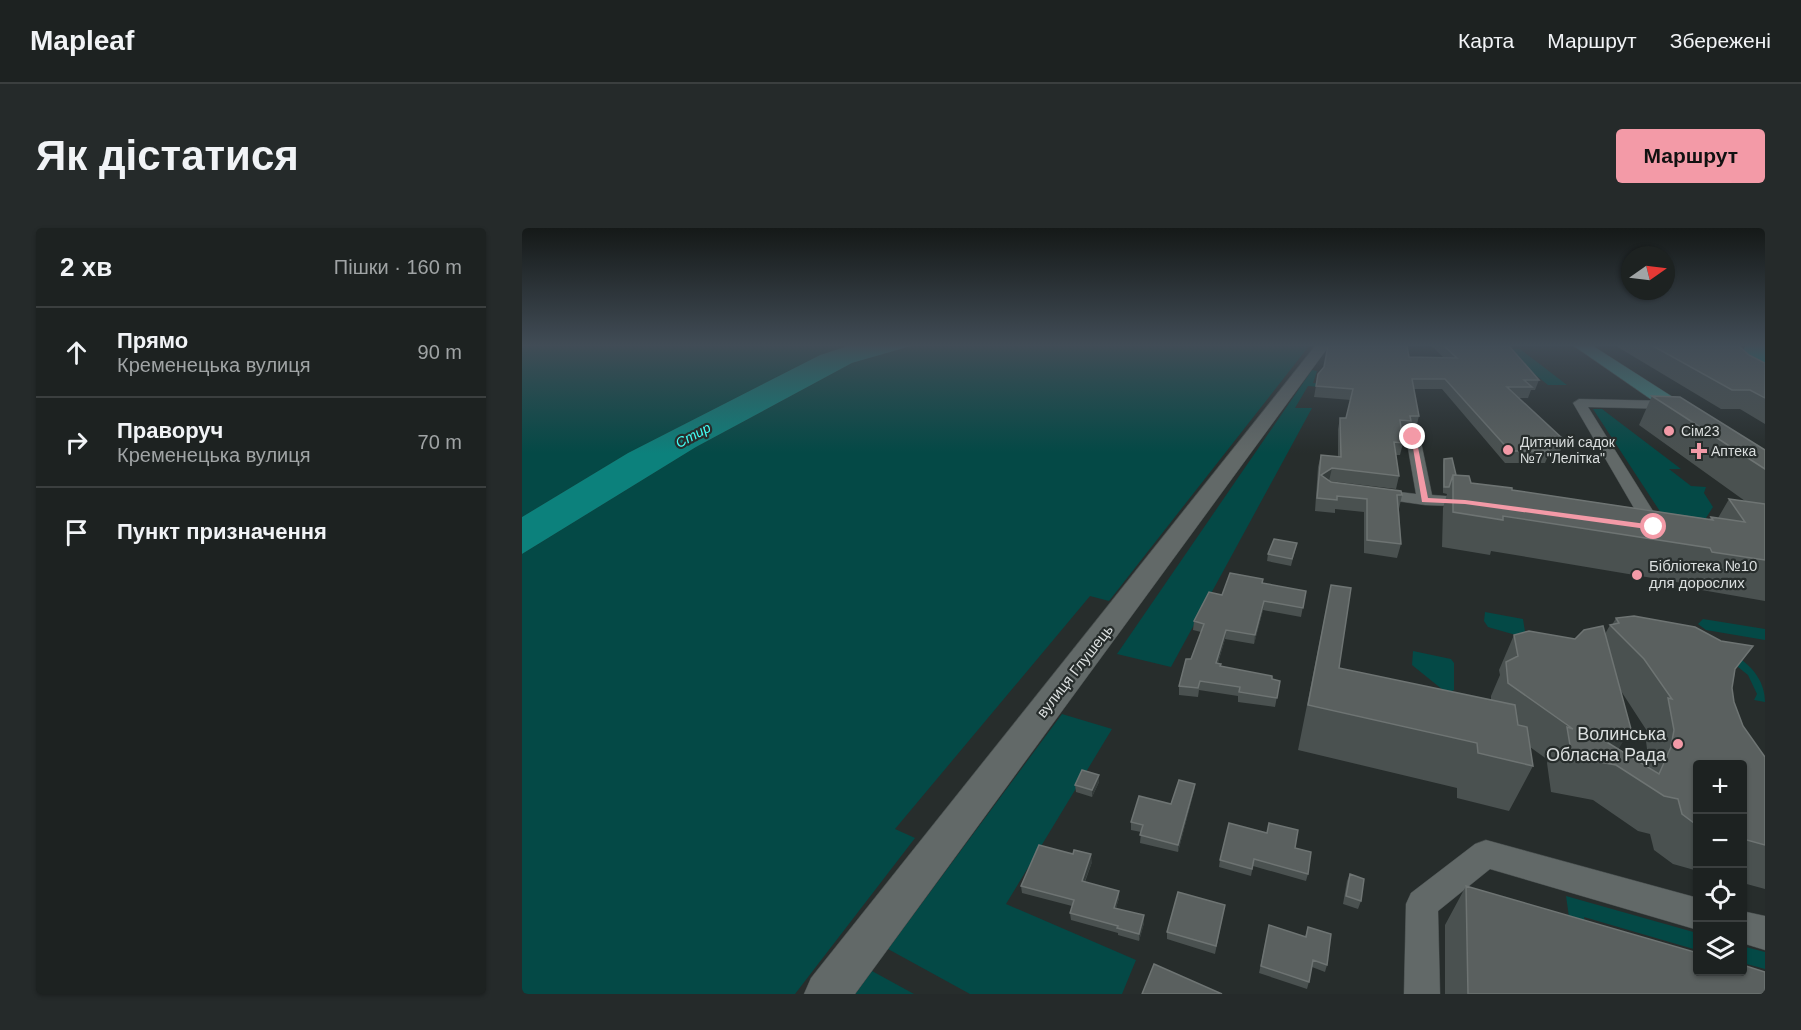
<!DOCTYPE html>
<html lang="uk">
<head>
<meta charset="utf-8">
<style>
  :root { --surface:#1d2221; --page:#252a2a; --text:#f1f3f6; --muted:#a0a4a5; --line:#3b3f3f; --accent:#f39aa7 }
  body { margin:0; font-family:Arial,sans-serif; background:var(--page); color:var(--text) }
  .controls { position:absolute; right:18px; bottom:18px; display:grid; overflow:hidden; border-radius:6px; box-shadow:0 2px 4px #0004 }
  .controls button { width:54px; height:54px; display:grid; place-items:center; padding:0; border:0; border-bottom:2px solid var(--line); background:var(--surface); color:var(--text); font:30px sans-serif }
  .compass { position:absolute; left:1099px; top:18px; width:54px; height:54px; border-radius:50%; background:var(--surface); box-shadow:0 2px 4px #0004; rotate:76deg }
  .stop { position:absolute; width:18px; height:18px; margin:-14px; border:4px solid #f39aa7; border-radius:50%; background:#fff }
  .stop.end { background:#f39aa7; border-color:#fff; box-shadow:0 2px 6px #0008 }
  .list { margin:0; padding:0; list-style:none }
  h2 { display:flex; justify-content:space-between; align-items:center; height:78px; margin:0; padding:0 24px; font-size:26px }
  h2 small { font-size:20px; font-weight:400; color:var(--muted) }
  .list li { display:grid; grid-template-columns:39px 1fr auto; gap:18px; align-items:center; box-sizing:border-box; height:90px; padding:0 24px; border-top:2px solid var(--line) }
  .list b { display:block; font-size:22px; white-space:nowrap }
  .list p { margin:0; font-size:20px; white-space:nowrap; color:var(--muted) }
  .list em { font-size:20px; font-style:normal; color:var(--muted) }
  .icon { flex:none; width:33px; height:33px; fill:none; stroke:currentColor; stroke-width:2; stroke-linecap:round; stroke-linejoin:round }
  .map { position:relative; flex:none; width:1243px; height:766px; overflow:hidden; border-radius:6px }
  header { display:flex; align-items:center; gap:36px; box-sizing:border-box; height:84px; padding:0 30px; background:var(--surface); border-bottom:2px solid var(--line) }
  header strong { font-size:28px }
  nav { display:flex; gap:33px; margin-inline-start:auto; font-size:21px }
  .intro { display:flex; align-items:center; justify-content:space-between; box-sizing:border-box; height:144px; padding:0 36px }
  h1 { margin:0; font-size:42px }
  .button { padding:15px 27px; border-radius:6px; background:var(--accent); color:#111; font-size:21px; font-weight:700 }
  main { display:flex; gap:36px; padding:0 36px }
  aside { flex:1; background:var(--surface); border-radius:6px; box-shadow:0 2px 4px #0004 }
  .map>svg:first-child { display:block }
  .green { fill:#044946 }
  .water { fill:#0c817c }
  .lines { fill:none; stroke-linecap:round; stroke-linejoin:round }
  .river { fill:#0c817c; fill-rule:evenodd }
  .minor-casing { stroke:#444a4a; stroke-width:1 }
  .tertiary-casing { stroke:#444a4a; stroke-width:1 }
  .primary-casing { stroke:#444a4a; stroke-width:1 }
  .minor { fill:#626968; fill-rule:evenodd }
  .tertiary { fill:#626968; fill-rule:evenodd }
  .primary { fill:#42827e; fill-rule:evenodd }
  .wall { fill:#4a5150; fill-rule:evenodd }
  .shaded-wall { fill:#353c3b }
  .building { fill:#5a605f; stroke:#6e7473; stroke-width:1.5 }
  .route { fill:#f39aa7 }
  .poi-dot { fill:#f39aa7; stroke:#272d2c; stroke-width:2 }
  .labels { text-anchor:middle; stroke-width:4.5; stroke-linejoin:round; paint-order:stroke }
  .far-poi-label { font-size:14px; fill:#dbdfdf; stroke:#272d2c; text-anchor:start }
  .far-water-label { font-size:14px; font-style:italic; fill:#42fff6; stroke:#272d2c }
  .poi-label { font-size:15px; fill:#dbdfdf; stroke:#272d2c; text-anchor:start }
  .street-label { font-size:15px; fill:#dbdfdf; stroke:#272d2c }
  .near-poi-label { font-size:18px; fill:#dbdfdf; stroke:#272d2c; text-anchor:end }
</style>
</head>
<body>
<header>
<strong>Mapleaf</strong>
<nav><a>Карта</a><a>Маршрут</a><a>Збережені</a></nav>
</header>
<div class="intro"><h1>Як дістатися</h1><a class="button">Маршрут</a></div>
<main>
<aside>
<h2>2 хв<small>Пішки · 160 m</small></h2>
<ul class="list">
<li><svg class="icon" aria-label="ahead" viewBox="0 0 24 24"><path d="M12 20V5M6 11l6-6 6 6"/></svg><div><b>Прямо</b><p>Кременецька вулиця</p></div><em>90 m</em></li>
<li><svg class="icon" aria-label="right" viewBox="0 0 24 24"><path d="M7 20v-9h11M14 6l5 5-5 5"/></svg><div><b>Праворуч</b><p>Кременецька вулиця</p></div><em>70 m</em></li>
<li><svg class="icon" aria-label="arrive" viewBox="0 0 24 24"><path d="M6 21V4h12l-3 4 3 4H6"/></svg><div><b>Пункт призначення</b></div></li>
</ul>
</aside>
<div class="map">
<svg width="1243" height="766" viewBox="0 0 1243 766">
  <rect width="100%" height="100%" fill="#272d2c"/>
  <path class="green" d="M0 118H326L298 127 106 225 0 289Z
    M389 118H787L587 373 568 368 373 601 393 610 273 766H0V326L174 219 330 135Z
    M932 120 998 121 1045 157H1026L985 124Z
    M790 142 795 143 791 155 800 156 799 159 786 158 773 180H790L649 439 595 426Z
    M1071 181H1080L1159 241H1147L1169 258 1184 259 1182 265 1191 279 1182 293 1141 288Z
    M963 384 1001 391 1004 410 966 399 962 393Z
    M1181 391 1243 401V412L1184 402 1176 396Z
    M891 423 929 431 932 435V462L928 464 921 462 890 437Z
    M1217 430C1232 440 1243 455 1243 474L1232 472 1235 466 1226 447 1216 439Z
    M540 486 590 501 484 676 614 732 600 766H448L366 721Z
    M1044 668 1175 705V722L1062 689 1066 714 1050 710Z
    M1220 718 1243 724V741L1221 735Z
    M350 743 392 766H333Z"/>
  <path class="water" d="M326 118H389L330 135 174 219 0 326V289L106 225 298 127Z"/>
  <g class="lines">
    <path class="river" d="M1223 118H1243V140C1234 137 1226 130 1221 122Z"/>
    <defs>
      <path id="minor" d="M1057 171 1149 173 1155 177 1149 181 1066 179 1141 299 1138 303H1126L1123 299 1051 175Z
        M891 205 898 209 910 267 950 270 956 271 958 275 956 279 903 277 847 269 845 266 853 261 894 266 884 209Z
        M964 612 1176 670V702L968 641 916 683 918 766H882L884 676 889 665 953 616Z
        M1220 683 1243 688V722L1220 715Z"/>
      <path id="tertiary" d="M793 118H807L333 766H282L289 750Z"/>
      <path id="primary" d="M1052 118H1071L1243 228V246L1234 244Z"/>
    </defs>
    <use href="#minor" class="minor-casing"/>
    <use href="#tertiary" class="tertiary-casing"/>
    <use href="#primary" class="primary-casing"/>
    <use href="#minor" class="minor"/>
    <use href="#tertiary" class="tertiary"/>
    <use href="#primary" class="primary"/>
  </g>
  <path class="wall" d="M910 118H987L1017 152 1013 162H1009L1006 170H997L1042 212 1038 224 1028 223 1023 235H983L920 161H892L897 188 894 200 887 199 886 205 880 204 881 215 878 227H874L877 248 874 261 807 253 809 254 880 267 877 281 879 316 875 330 842 325V284L813 281V285L793 283 796 239 799 227 816 229V201L818 190H824L829 172 792 169 796 146 887 129 922 130Z
    M1094 118H1217L1227 127 1243 135V196L1218 181H1199Z
    M1130 168 1243 222V373L1168 360 1166 356 969 323 968 327 920 319 921 280 925 266 921 265V237L922 231 934 247 949 255 990 262 1187 291 1189 289 1196 290 1207 271 1223 273 1117 197Z
    M775 315 769 338 745 333 746 326Z
    M741 351 740 355 784 363 779 389 741 382 732 416 703 411 696 435 698 438 758 453 753 479 716 474V468L677 462 676 469 657 467V458L669 431 679 404 671 402 672 393 700 367Z
    M809 357 817 440 969 472V468L978 447 977 442 992 407 1053 411 1083 406 1088 397H1090L1094 390 1213 444 1210 460 1212 474 1221 498 1243 529V661L1221 655V537H1176V643L1151 636 1132 622 1128 606 1116 603 1071 572 1029 564 1025 535 1026 532 1008 519 1011 538 987 583 935 570V560L776 522ZM1099 463 1125 503 1123 505 1127 537V540L1097 521Z
    M577 547V554L570 569 554 564 553 557Z
    M673 556 672 563 656 624 618 615 619 604 609 602V594L649 576Z
    M773 620 786 646 784 653 731 638 729 648 697 639 698 632Z
    M570 634 563 654 597 670 594 680 622 695 617 713 596 707V705L549 692 548 685 550 678 500 665 499 658Z
    M828 646 839 673 836 681 821 676 825 653Z
    M944 658 1243 766H923V697Z
    M703 677 693 726 645 711V704Z
    M747 697 783 709 786 699 805 737 803 744 790 739 787 754 785 761 737 745Z"/>
  <path class="shaded-wall" d="M810 240 807 253 799 247Z
    M742 373 741 382 732 416 733 407Z
    M704 402 703 411 693 444 694 435Z
    M1109 501 1087 536 1083 513Z
    M577 547V554L570 569V562Z
    M673 556 672 563 656 624V617Z
    M569 626 570 634 560 660V653Z
    M597 663V670L592 687V680Z
    M622 687V695L617 713V706Z"/>
  <path class="building" d="M806 118H885L887 129 935 130 922 118H987L1017 152H1002L1010 159H985L1042 212 1016 211 1028 223H988L923 151H890L897 188H888L889 193 878 192 881 215 872 214 877 248 810 240 799 247 809 254 879 263 880 267H875L879 316 845 312V271L815 268V272L795 270 799 227 819 229 818 190H824L831 161 794 158 796 146 802 139Z
    M1131 118H1217L1227 127 1243 135V170L1228 162H1210Z
    M1130 168 1158 169 1243 222V241Z
    M930 230 934 247H931L927 259H922V231Z
    M931 247 947 248 949 255 990 260V262L1191 292 1189 289 1223 294 1207 271 1243 276V332L1190 324 1188 320 981 288V292L931 284Z
    M752 311 775 315 770 331 746 326Z
    M708 345 741 351 740 355 784 363 781 380 742 373 733 407 704 402 694 435 699 436 698 438 750 448V451L758 453 755 470 717 464 718 459 678 453 676 460 657 458 664 431H669L682 396 672 393 687 364 700 367Z
    M809 357 829 360 817 440 993 477 996 497 1005 499 1011 538 956 525 955 515 786 477Z
    M1112 388 1173 399 1199 413 1231 418 1213 441 1210 460 1212 474 1221 498 1243 529V617L1221 611V537H1176V598L1160 586 1156 571 1142 568 1094 537 1050 529 1045 499 1051 501 986 455 984 434 996 428 992 407 1007 403 1053 411 1062 402 1081 398 1109 501 1083 513 1137 546 1149 519 1152 502 1146 470 1150 471 1122 431 1088 397 1097 395 1094 390Z
    M560 542 577 547 570 562 553 557Z
    M657 552 673 556 656 617 618 607 621 597 609 594 617 568 649 576Z
    M707 595 745 605 747 595 776 602 773 620 789 624 786 646 732 631 730 641 698 632Z
    M517 617 551 626 552 622 569 626 560 653 597 663 592 680 622 687 617 706 595 700 596 698 548 685 552 672 499 658Z
    M828 646 842 651 839 673 824 668Z
    M944 658 1176 725V744H1221V737L1243 744V766H946Z
    M656 664 703 677 694 718 645 704Z
    M747 697 784 709 786 699 809 706 805 737 791 732 787 754 739 738Z
    M632 736 700 766H620Z"/>
  <linearGradient id="sky" x2="0" y2="1"><stop stop-color="#151918"/><stop offset="0.52" stop-color="#414c56"/><stop offset="1" stop-color="#414c56" stop-opacity="0"/></linearGradient>
  <rect width="1243" height="225" fill="url(#sky)"/>
  <path class="route" d="M889 208 894 209 906 270 943 272 1132 297 1136 299 1132 302 943 276 900 274Z"/>
  <g class="poi-dot">
    <circle cx="1147" cy="203" r="6"/>
    <circle cx="986" cy="222" r="6"/>
    <path d="M1174 214h6v6h6v6h-6v6h-6v-6h-6v-6h6z"/>
    <circle cx="1115" cy="347" r="6"/>
    <circle cx="1156" cy="516" r="6"/>
  </g>
  <g class="labels">
    <g class="far-poi-label">
      <text x="1159" y="208">Сім23</text>
      <text x="998" y="219">Дитячий садок<tspan x="998" dy="16">№7 "Лелітка"</tspan></text>
      <text x="1189" y="228">Аптека</text>
    </g>
    <g class="far-water-label">
      <text transform="translate(171 207) rotate(-28)" y="5">Стир</text>
    </g>
    <g class="poi-label">
      <text x="1127" y="343">Бібліотека №10<tspan x="1127" dy="17">для дорослих</tspan></text>
    </g>
    <g class="street-label">
      <text transform="translate(553 443) rotate(-52)" y="5">вулиця Глушець</text>
    </g>
    <g class="near-poi-label">
      <text x="1144" y="512">Волинська<tspan x="1144" dy="21">Обласна Рада</tspan></text>
    </g>
  </g>
</svg>
<div class="controls">
<button>+</button>
<button>−</button>
<button><svg class="icon" aria-label="locate" viewBox="0 0 24 24"><circle cx="12" cy="12" r="6"/><path d="M12 2v4M12 18v4M2 12h4M18 12h4"/></svg></button>
<button><svg class="icon" aria-label="layers" viewBox="0 0 24 24"><path d="M12 4l9 5-9 5-9-5zM3 14l9 5 9-5"/></svg></button>
</div>
<svg class="compass" viewBox="-18 -18 36 36"><path d="M0-13l5 13h-10z" fill="#e53935"/><path d="M0 13l5-13h-10z" fill="#a0a4a5"/></svg>
<div class="stop" style="left:1132px;top:299px"></div>
<div class="stop end" style="left:891px;top:209px"></div>
</div>
</main>
</body>
</html>
